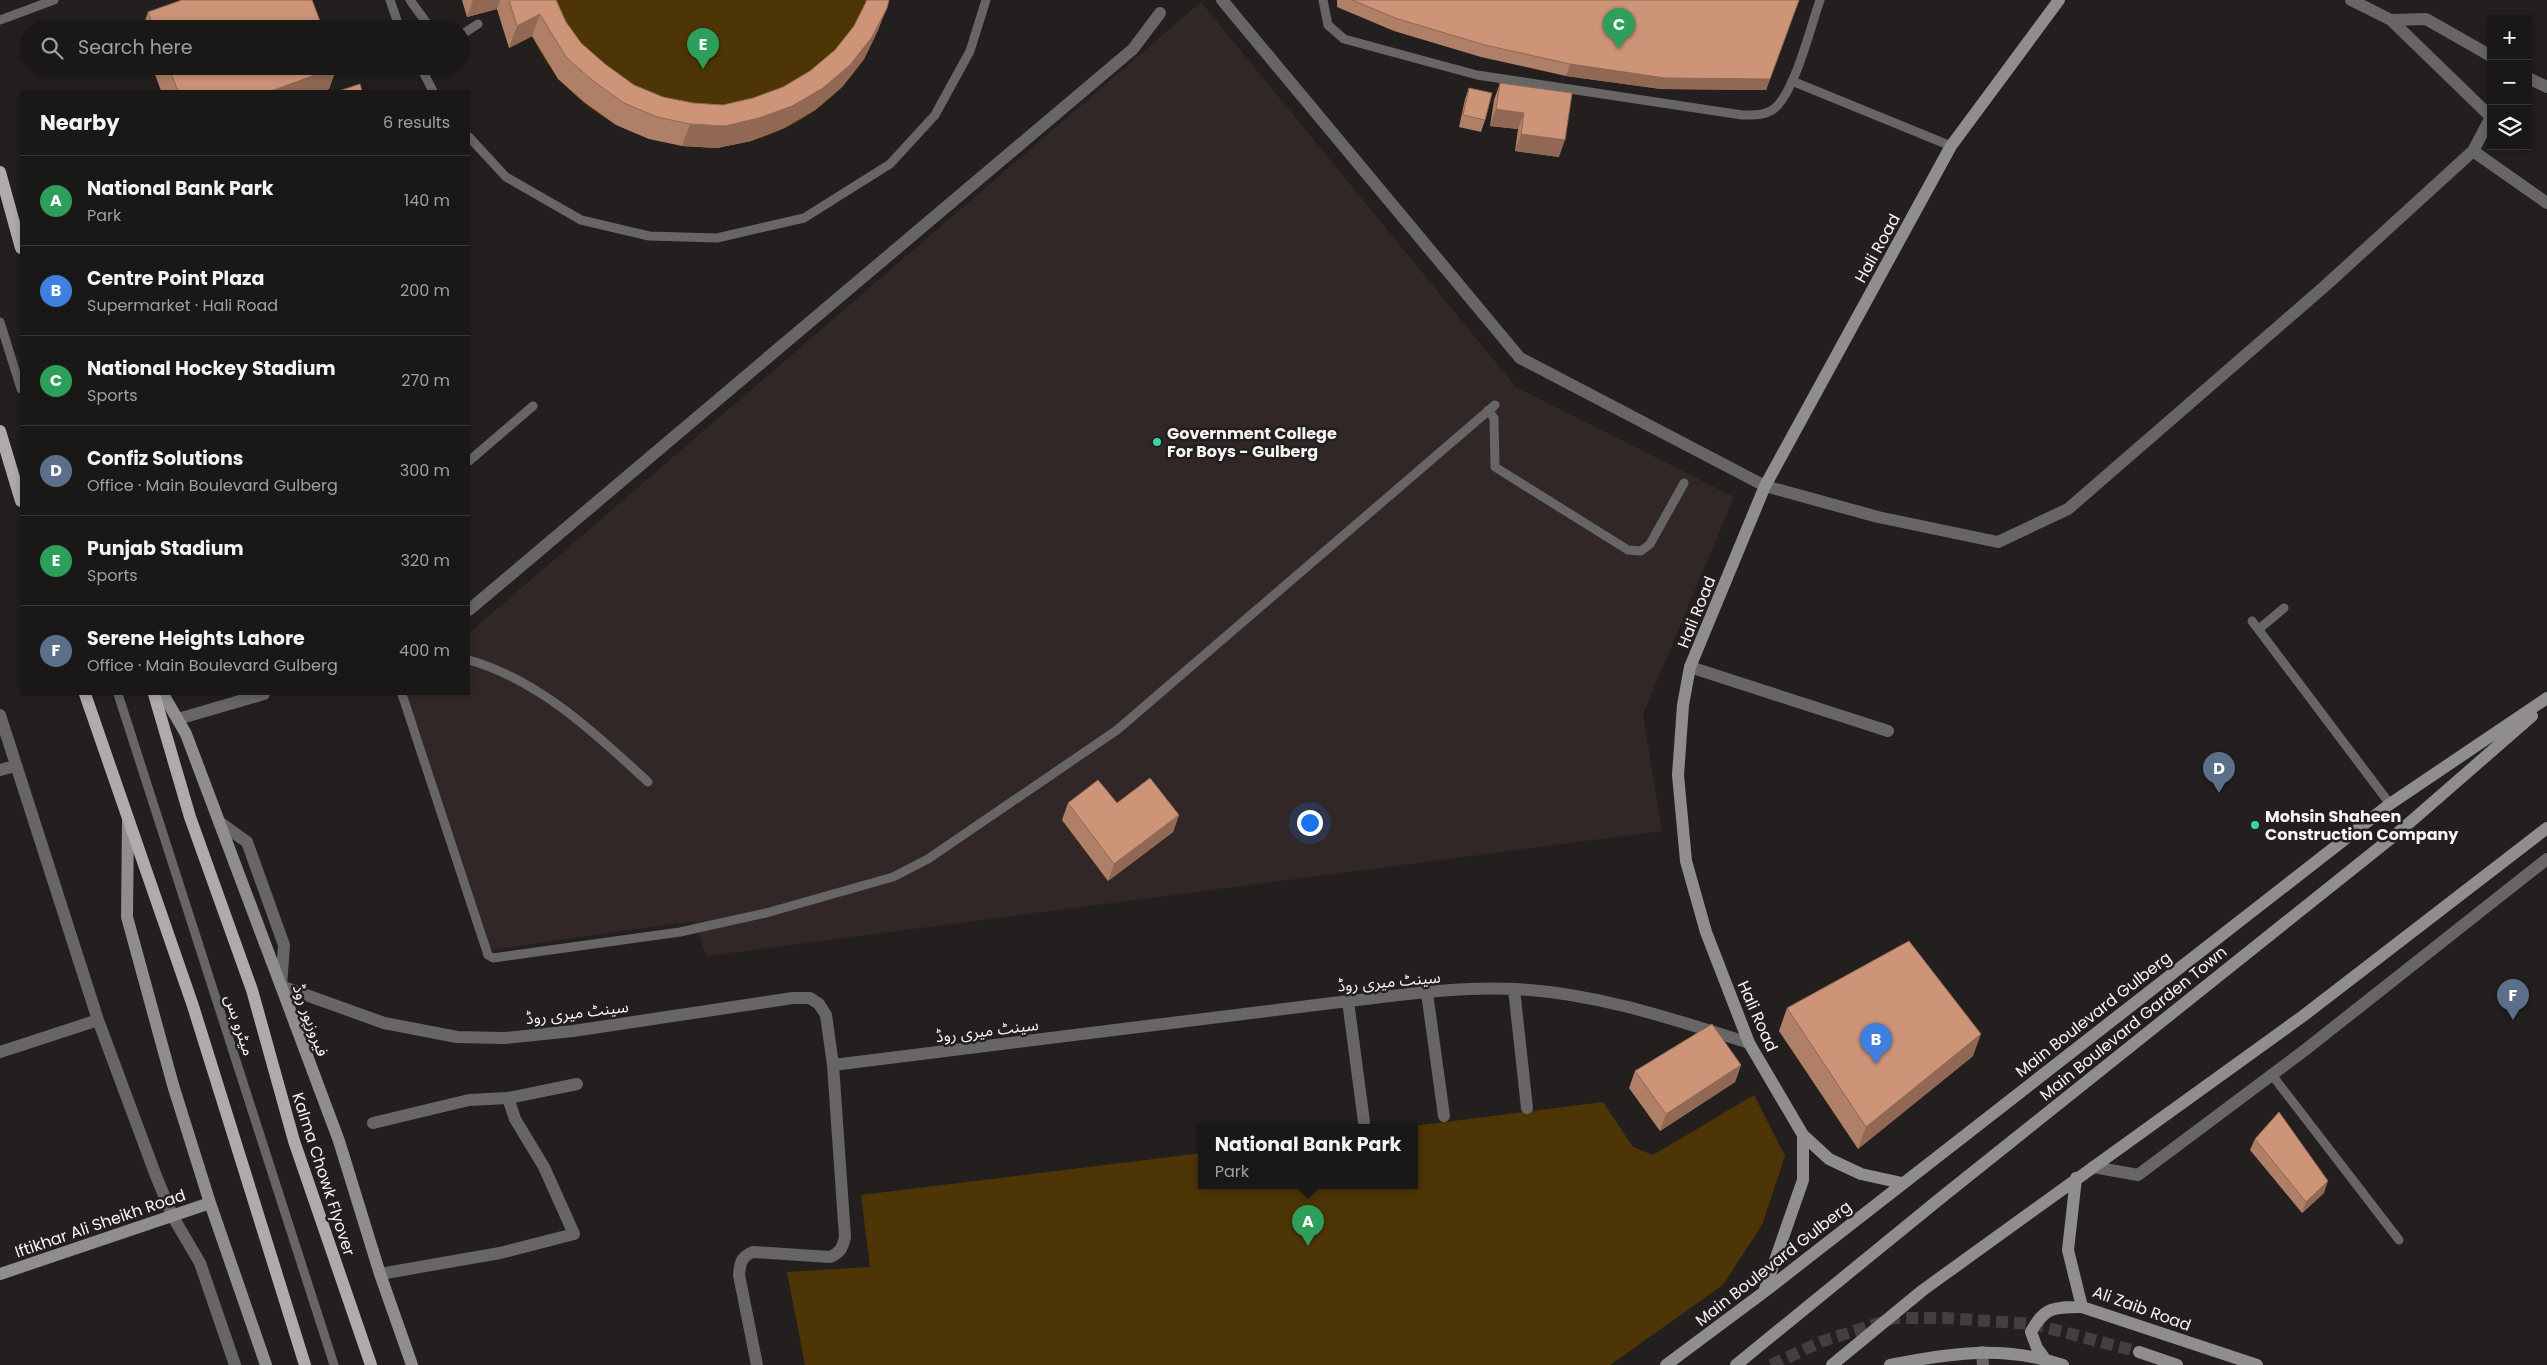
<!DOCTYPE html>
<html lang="en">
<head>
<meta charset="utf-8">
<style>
  :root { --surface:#1a1717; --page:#232020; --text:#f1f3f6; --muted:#9f9fa1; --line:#383636; --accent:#3bd4a4 }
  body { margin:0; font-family:Poppins,"Noto Sans Arabic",sans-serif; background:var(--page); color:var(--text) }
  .controls { position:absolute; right:15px; top:15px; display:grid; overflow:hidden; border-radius:0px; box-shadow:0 2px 8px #0003 }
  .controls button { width:45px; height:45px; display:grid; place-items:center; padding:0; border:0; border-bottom:1px solid var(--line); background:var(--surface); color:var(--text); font:25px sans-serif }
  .you { position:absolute; left:1309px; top:822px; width:18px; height:18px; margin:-12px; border:4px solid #fff; border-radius:50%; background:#1a73e8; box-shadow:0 0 0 8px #1a73e833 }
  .badge { display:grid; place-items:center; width:32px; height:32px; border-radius:50%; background:var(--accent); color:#fff; font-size:16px; font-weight:700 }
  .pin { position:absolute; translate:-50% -41px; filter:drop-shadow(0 1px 2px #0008) }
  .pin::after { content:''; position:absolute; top:26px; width:18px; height:15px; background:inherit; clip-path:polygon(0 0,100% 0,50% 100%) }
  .popup { position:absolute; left:1198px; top:1124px; width:220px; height:65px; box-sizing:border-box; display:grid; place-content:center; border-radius:0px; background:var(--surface); filter:drop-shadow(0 1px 4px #0005); font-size:16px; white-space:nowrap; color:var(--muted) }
  .popup b { font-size:19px; color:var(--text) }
  .popup::after { content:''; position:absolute; left:50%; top:100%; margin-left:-10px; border:10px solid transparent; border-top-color:var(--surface) }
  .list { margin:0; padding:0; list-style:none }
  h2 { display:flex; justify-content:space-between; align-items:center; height:65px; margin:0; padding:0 20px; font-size:21px }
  h2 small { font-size:16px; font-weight:400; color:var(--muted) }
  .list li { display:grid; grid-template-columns:32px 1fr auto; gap:15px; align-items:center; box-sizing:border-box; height:90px; padding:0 20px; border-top:1px solid var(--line) }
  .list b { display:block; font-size:19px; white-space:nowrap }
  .list p { margin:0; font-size:16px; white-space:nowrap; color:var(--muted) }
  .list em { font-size:16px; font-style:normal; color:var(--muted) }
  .icon { flex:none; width:28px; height:28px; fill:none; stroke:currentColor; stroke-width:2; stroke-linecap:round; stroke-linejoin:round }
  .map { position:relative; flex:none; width:2547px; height:1365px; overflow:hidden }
  .search { position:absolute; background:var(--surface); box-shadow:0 2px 8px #0003; left:20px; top:20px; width:450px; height:55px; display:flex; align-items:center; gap:12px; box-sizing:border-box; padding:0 18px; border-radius:28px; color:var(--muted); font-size:19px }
  .panel { position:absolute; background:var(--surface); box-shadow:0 2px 8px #0003; left:20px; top:90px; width:450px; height:605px; border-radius:0px }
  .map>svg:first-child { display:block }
  .built { fill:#322727 }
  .green { fill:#4e3505 }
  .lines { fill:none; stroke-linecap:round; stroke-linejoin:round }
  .secondary-tunnel { stroke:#433f3f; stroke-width:12; stroke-dasharray:12 6; stroke-linecap:butt }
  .lane { stroke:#676566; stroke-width:9 }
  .street { stroke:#676566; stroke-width:12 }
  .secondary { stroke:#908d8e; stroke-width:12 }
  .primary { stroke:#afabad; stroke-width:12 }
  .wall { fill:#b07f67 }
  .shaded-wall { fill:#906854 }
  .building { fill:#cd9478; stroke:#906854 }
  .poi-dot { fill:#3bd4a4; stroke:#231f1f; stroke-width:2 }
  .labels { text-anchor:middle; stroke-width:5; stroke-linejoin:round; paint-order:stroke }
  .street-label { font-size:16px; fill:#f7f4f4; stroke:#231f1f }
  .poi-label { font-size:16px; font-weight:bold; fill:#f7f4f4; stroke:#231f1f; text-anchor:start }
</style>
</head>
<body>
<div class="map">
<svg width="2547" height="1365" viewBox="0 0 2547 1365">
  <rect width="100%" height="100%" fill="#231f1f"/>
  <path class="built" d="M1201 2 1516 387 1734 497 1643 714 1662 831 707 956 693 921 491 950 407 694H469V633Z"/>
  <path class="green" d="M462 0H888C882 20 875 41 864 59 780 186 598 171 532 37L509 48 497 9 467 17Z
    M1754 1095 1785 1156 1762 1225 1723 1285 1610 1365H805L787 1272 870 1267 861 1195 1202 1153V1185H1414V1127H1405L1603 1102 1633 1147 1653 1155Z"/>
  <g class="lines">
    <path class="secondary-tunnel" d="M1771 1365 1823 1341 1895 1318H1945L2033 1324 2139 1352"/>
    <path class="lane" d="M390 0 400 29
      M410 0 431 29
      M1323 0 1328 25 1344 39 1477 75 1742 115C1755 115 1768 116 1778 105 1797 83 1810 29 1820 0
      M0 20 54 0
      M461 35 478 24
      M420 66 433 91
      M1792 81 1951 146
      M469 137 506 177 581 220 649 236 717 238 804 218 890 164 935 115 970 51 986 0
      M0 322 21 389
      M1488 410 1494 418 1495 467 1628 550 1641 551 1650 544 1684 483
      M469 461 533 406
      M2252 621 2390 804
      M2259 629 2284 608
      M469 660C539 680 595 733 648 782
      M118 694 334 1365
      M402 694 488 955 493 958 680 932 766 913 893 877 928 859 1117 730 1495 405
      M2272 1075 2399 1240"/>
    <path class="street" d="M1222 0 1520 358 1765 486 1878 517 1998 542 2068 509 2325 286 2473 151 2491 117
      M2351 0 2391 20 2491 117
      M2391 20 2426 19 2491 56
      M2528 78 2547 87
      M2473 151 2547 203
      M469 610 1133 49 1160 13
      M1690 667 1888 731
      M0 715 98 1020 156 1176 173 1217 200 1263 235 1365
      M178 719 264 694
      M0 770 15 766
      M219 822 247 842 284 945 281 986 384 1023 457 1037 505 1038 573 1031 793 998H810L819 1004 826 1015 833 1065 845 1237C843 1247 840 1253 830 1257L753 1252C741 1257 740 1263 739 1275L757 1365
      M1514 989 1527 1108
      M1427 993 1444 1116
      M1348 1001 1364 1122
      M0 1052 98 1020
      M833 1065 1348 1001C1403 995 1460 986 1515 989 1596 993 1673 1019 1749 1043
      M508 1098 577 1084
      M373 1123 469 1100 508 1098 515 1119 544 1167 574 1234 500 1253 380 1274
      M2093 1167 2138 1175 2305 1050 2547 859
      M1982 1352 1983 1365"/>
    <path class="secondary" d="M163 694 186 734 281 986 339 1141 380 1274 412 1365
      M128 822 127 917 173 1085 210 1203 266 1365
      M1803 1135 1829 1159 1861 1174 1902 1183
      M2076 1178 2068 1250 2082 1307 2257 1365
      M0 1274 210 1203
      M1764 1292 1803 1180V1135L1749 1043 1706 932 1686 861 1678 775 1683 705 1690 667 1765 486 1951 146 2059 0
      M2139 1352 2177 1365
      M2045 1359 2037 1348 2031 1332C2044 1306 2056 1307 2082 1307
      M1666 1365 1764 1292 2390 804 2547 698
      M1736 1365 1942 1197 2400 831 2532 716
      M1832 1365 1923 1290 2303 1016 2547 828
      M1890 1365C1950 1353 2003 1345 2063 1365"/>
    <path class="primary" d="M0 172 21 248
      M0 431 21 501
      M85 694 193 1006 305 1365
      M154 694 190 817 252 990 294 1141 371 1365"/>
  </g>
  <path class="wall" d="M462 0H556L566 22 581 43 605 64 634 85 663 97 693 103 723 105 753 98 783 87 810 71 835 50 854 26 864 7 866 0H889L878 30 864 59 842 87 815 110 784 128 751 141 717 148 682 146 649 139 616 125 584 102 558 79 532 36 509 48 497 9 467 17Z
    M1337 0H1799L1766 90 1661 89 1566 76 1481 57 1394 31 1337 7Z
    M148 12 323 29H142Z
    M152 66H337L329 89 322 91H161Z
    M1500 83 1559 157 1515 151 1518 129 1490 126 1494 100Z
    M1469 88 1485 120 1481 132 1459 127 1465 99Z
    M1068 803H1117L1179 815 1173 832 1108 881 1062 820Z
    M1787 1008 1973 1056 1858 1149 1779 1031Z
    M1741 1065 1735 1082 1660 1131 1629 1088 1635 1071Z
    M2255 1139 2324 1193 2302 1213 2250 1150Z"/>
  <path class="shaded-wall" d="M473 0H500L497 9 467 17Z
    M1799 0 1766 90 1661 89 1566 76 1570 64Z
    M887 8 878 30 864 59 842 87 815 110 784 128 751 141 717 148 682 146 690 124 759 118Z
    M540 14 532 36 509 48 517 26Z
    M337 67 329 89 322 91H271Z
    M1496 109 1524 113 1518 129 1490 126Z
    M1521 134 1565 140 1559 157 1515 151Z
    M1179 815 1173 832 1108 881 1114 864Z
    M1981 1034 1973 1056 1858 1149 1866 1127Z
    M1741 1065 1735 1082 1660 1131 1666 1114Z
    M2328 1181 2324 1193 2302 1213 2306 1202Z"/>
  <path class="building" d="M182 0H312L323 29H154L148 12Z
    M509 0H556L566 22 581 43 605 64 634 85 663 97 693 103 723 105 753 98 783 87 810 71 835 50 854 26 867 0H889L887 8 872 37 850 65 823 88 792 106 759 118 725 126 690 124 657 117 624 103 592 80 566 57 540 14 517 26Z
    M1352 0H1799L1770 79 1665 78 1570 64 1485 45 1398 19Z
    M168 66H337V67L271 91H178Z
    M1500 83 1572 93 1565 140 1521 134 1524 113 1496 109Z
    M360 84 362 91H339Z
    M1469 88 1492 93 1485 120 1463 115Z
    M1150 778 1179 815 1114 864 1068 803 1098 780 1117 803Z
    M1909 941 1981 1034 1866 1127 1787 1008Z
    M1712 1024 1741 1065 1666 1114 1635 1071Z
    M2279 1112 2328 1181 2306 1202 2255 1139Z"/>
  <g class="poi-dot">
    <circle cx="1157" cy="442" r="5"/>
    <circle cx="2255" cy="825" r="5"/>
  </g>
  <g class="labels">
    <g class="street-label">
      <text transform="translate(1877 248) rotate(-61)" y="6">Hali Road</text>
      <text transform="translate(1696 612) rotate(-68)" y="6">Hali Road</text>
      <text transform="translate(1389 981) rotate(-5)" y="6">سینٹ میری روڈ</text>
      <text transform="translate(577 1012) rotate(-7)" y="6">سینٹ میری روڈ</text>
      <text transform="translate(2093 1014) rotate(-38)" y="6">Main Boulevard Gulberg</text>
      <text transform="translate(1758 1016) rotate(66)" y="6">Hali Road</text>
      <text transform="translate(311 1020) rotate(70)" y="6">فیروزپور روڈ</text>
      <text transform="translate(2133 1023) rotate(-39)" y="6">Main Boulevard Garden Town</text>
      <text transform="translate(240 1025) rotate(72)" y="6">میٹرو بس</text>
      <text transform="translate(987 1030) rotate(-7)" y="6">سینٹ میری روڈ</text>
      <text transform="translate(324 1174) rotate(72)" y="6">Kalma Chowk Flyover</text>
      <text transform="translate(100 1223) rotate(-19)" y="6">Iftikhar Ali Sheikh Road</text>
      <text transform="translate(1773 1263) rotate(-38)" y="6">Main Boulevard Gulberg</text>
      <text transform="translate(2142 1308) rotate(20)" y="6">Ali Zaib Road</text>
    </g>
    <g class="poi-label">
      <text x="1167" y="439">Government College<tspan x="1167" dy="18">For Boys - Gulberg</tspan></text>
      <text x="2265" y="822">Mohsin Shaheen<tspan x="2265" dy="18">Construction Company</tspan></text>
    </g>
  </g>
</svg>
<div class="controls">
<button>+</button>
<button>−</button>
<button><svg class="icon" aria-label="layers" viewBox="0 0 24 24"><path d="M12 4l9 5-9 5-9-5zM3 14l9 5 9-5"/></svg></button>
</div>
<div class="you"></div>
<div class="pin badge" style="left:1308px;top:1246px;background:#2e9e5b">A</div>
<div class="popup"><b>National Bank Park</b>Park</div>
<div class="pin badge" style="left:1876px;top:1064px;background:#3f7fe0">B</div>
<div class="pin badge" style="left:1619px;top:49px;background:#2e9e5b">C</div>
<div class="pin badge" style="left:2219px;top:793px;background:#5c6f8a">D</div>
<div class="pin badge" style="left:703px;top:69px;background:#2e9e5b">E</div>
<div class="pin badge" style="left:2513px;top:1020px;background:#5c6f8a">F</div>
<div class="search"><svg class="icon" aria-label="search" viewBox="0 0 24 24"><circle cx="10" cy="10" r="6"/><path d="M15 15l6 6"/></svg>Search here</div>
<section class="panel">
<h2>Nearby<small>6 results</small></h2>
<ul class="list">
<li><span class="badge" style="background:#2e9e5b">A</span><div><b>National Bank Park</b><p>Park</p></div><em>140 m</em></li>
<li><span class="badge" style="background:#3f7fe0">B</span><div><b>Centre Point Plaza</b><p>Supermarket · Hali Road</p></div><em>200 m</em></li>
<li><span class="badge" style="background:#2e9e5b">C</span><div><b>National Hockey Stadium</b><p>Sports</p></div><em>270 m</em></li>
<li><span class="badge" style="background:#5c6f8a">D</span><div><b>Confiz Solutions</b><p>Office · Main Boulevard Gulberg</p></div><em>300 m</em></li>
<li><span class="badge" style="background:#2e9e5b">E</span><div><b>Punjab Stadium</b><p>Sports</p></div><em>320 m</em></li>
<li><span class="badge" style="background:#5c6f8a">F</span><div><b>Serene Heights Lahore</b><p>Office · Main Boulevard Gulberg</p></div><em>400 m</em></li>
</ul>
</section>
</div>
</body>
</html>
